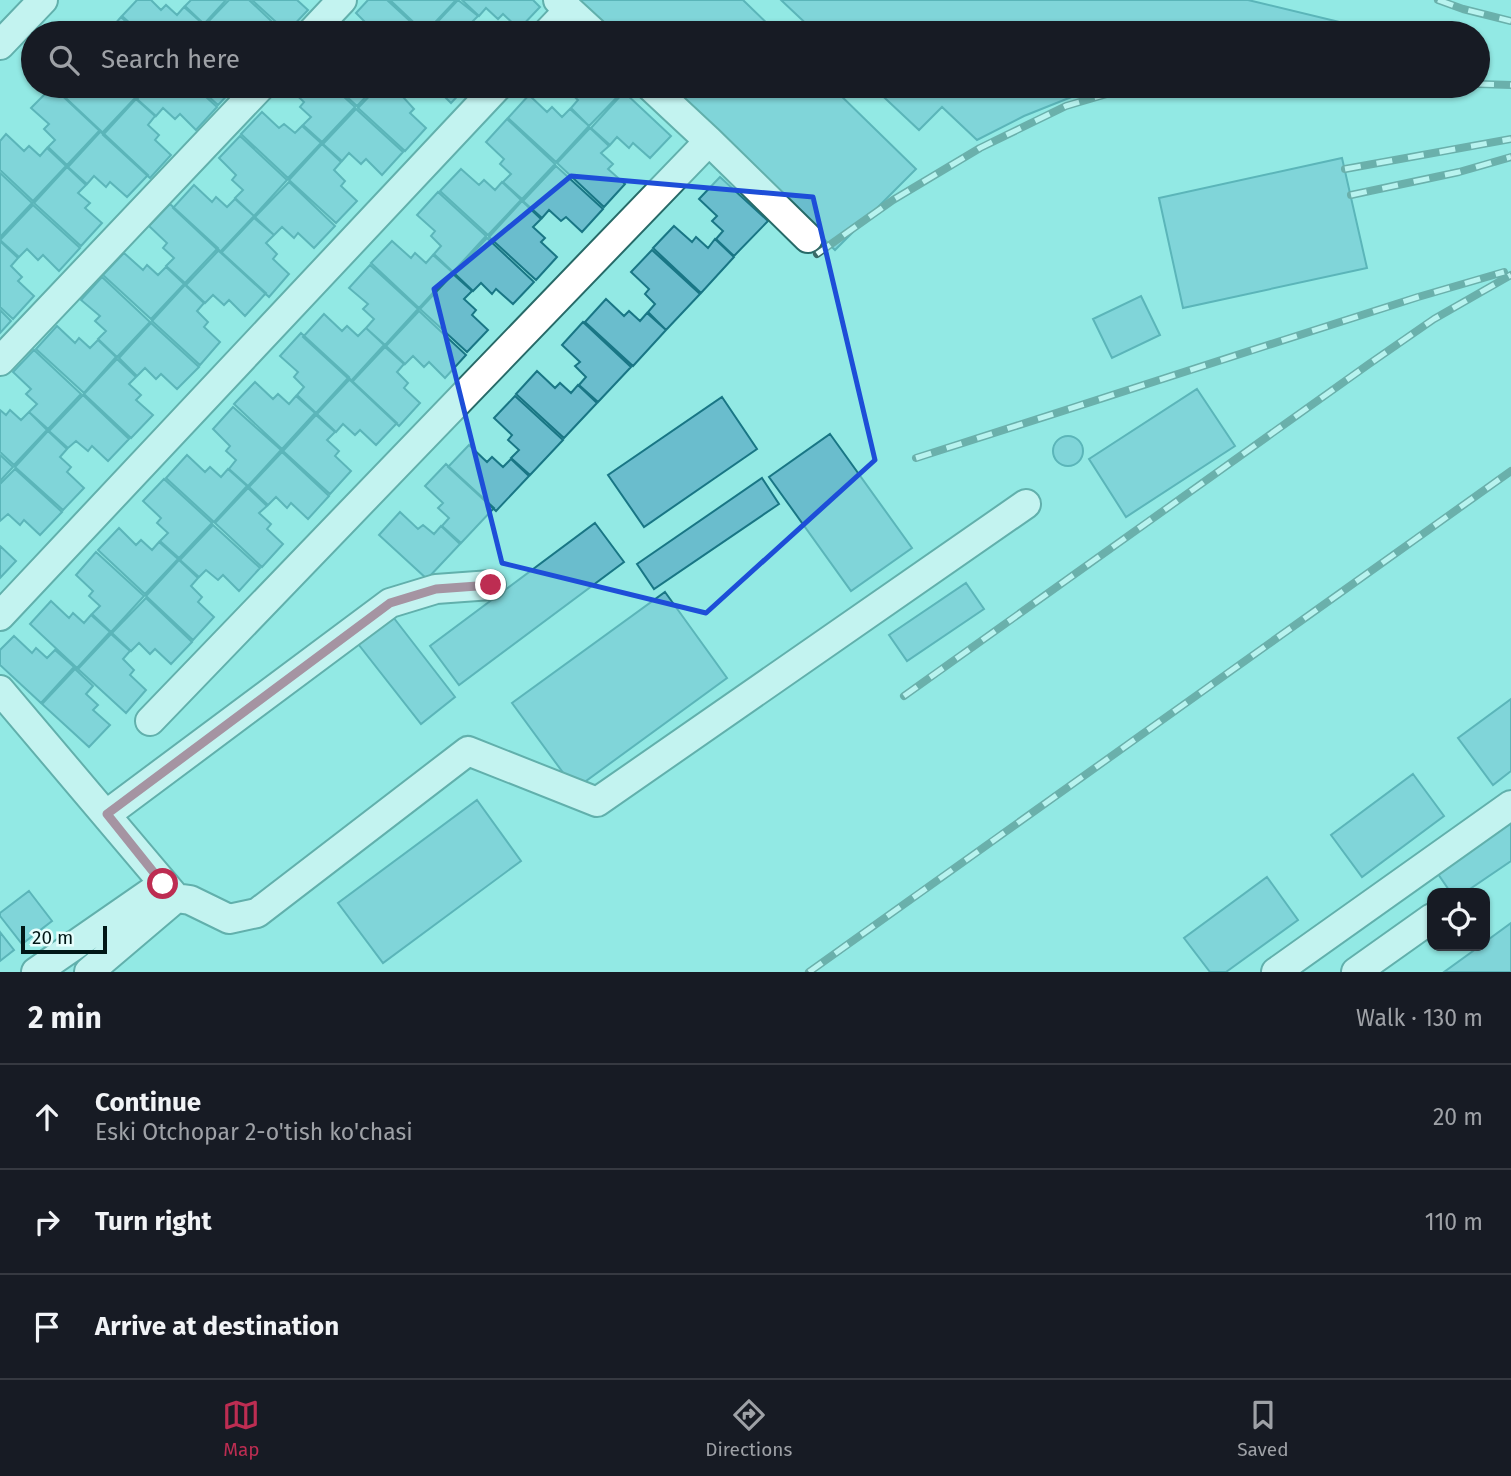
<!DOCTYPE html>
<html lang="en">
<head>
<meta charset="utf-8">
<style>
  :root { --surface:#171b24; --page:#20242c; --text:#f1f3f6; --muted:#9ea1a6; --line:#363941; --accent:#bd2d52 }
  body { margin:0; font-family:"Fira Sans",sans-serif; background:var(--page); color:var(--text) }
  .controls { position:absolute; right:21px; bottom:21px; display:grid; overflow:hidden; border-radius:14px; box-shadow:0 2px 5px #0004 }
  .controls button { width:63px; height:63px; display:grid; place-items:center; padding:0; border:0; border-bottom:2px solid var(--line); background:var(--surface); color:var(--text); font:35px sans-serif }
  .scale { position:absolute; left:21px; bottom:18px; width:86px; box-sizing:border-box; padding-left:7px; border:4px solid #001716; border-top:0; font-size:19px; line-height:24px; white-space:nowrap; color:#001716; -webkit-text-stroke:5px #e6fefc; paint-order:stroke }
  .stop { position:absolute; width:21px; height:21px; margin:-16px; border:5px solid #bd2d52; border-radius:50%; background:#fff }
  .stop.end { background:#bd2d52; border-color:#fff; box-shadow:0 2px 7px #0008 }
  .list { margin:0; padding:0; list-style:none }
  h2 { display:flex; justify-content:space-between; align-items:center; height:91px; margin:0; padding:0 28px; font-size:30px }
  h2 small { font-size:23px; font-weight:400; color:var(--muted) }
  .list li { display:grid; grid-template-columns:46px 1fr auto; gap:21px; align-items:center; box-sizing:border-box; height:105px; padding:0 28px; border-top:2px solid var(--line) }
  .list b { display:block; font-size:26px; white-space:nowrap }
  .list p { margin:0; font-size:23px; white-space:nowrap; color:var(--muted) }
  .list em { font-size:23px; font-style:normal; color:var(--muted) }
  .icon { flex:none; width:38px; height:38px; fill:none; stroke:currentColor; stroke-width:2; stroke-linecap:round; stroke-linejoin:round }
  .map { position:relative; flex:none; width:1511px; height:972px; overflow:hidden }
  .search { position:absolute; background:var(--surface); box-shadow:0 2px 5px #0004; left:21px; right:21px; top:21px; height:77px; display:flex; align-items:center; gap:18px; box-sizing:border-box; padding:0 24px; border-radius:38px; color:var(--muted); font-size:26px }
  .sheet { height:406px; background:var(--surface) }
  nav { display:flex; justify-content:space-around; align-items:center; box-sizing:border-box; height:98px; border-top:2px solid var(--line); background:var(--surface); font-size:19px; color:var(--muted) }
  nav a { display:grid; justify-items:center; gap:4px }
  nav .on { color:var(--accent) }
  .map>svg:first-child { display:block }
  .building { fill:#6abdcd; stroke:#197685; stroke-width:2 }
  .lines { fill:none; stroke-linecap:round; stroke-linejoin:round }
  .minor-casing { stroke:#276a68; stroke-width:32 }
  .minor { stroke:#fff; stroke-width:28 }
  .rail-casing { stroke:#3a6a67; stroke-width:8 }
  .rail { stroke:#e6fefc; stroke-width:5; stroke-dasharray:16; stroke-linecap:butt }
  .route { stroke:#bd2d52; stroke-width:9 }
  .marked { fill:none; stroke:#1d4ed8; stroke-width:5; stroke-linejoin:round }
</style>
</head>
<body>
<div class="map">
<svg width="1511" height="972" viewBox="0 0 1511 972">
  <rect width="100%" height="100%" fill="#92e9e4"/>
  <path class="building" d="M137 0H151L161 10 166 5 177 15 184 7 203 24 195 33H141L122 16Z
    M191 0H226L204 24 185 6Z
    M229 0H249L284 33H213L205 25Z
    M252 0H297L308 10 287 32Z
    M368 0H387L423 33H370L373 30 356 13Z
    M390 0H456L425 33Z
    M458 0 478 16 470 24 480 33H427Z
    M462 0H533L540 7 519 29 503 14 498 19 486 8 479 16Z
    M579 0H743L777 33H613Z
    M781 0H1248L1385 33H816Z
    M121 17 138 33H107Z
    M53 86 100 130 67 165 48 147 55 140 44 129 49 124 31 108Z
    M58 86H106L109 88 111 86H122L135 98 102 133 55 89Z
    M123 86H146L136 97Z
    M149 86H194L217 107 196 130 180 114 175 119 163 108 156 116 137 99Z
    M197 86H236L218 105Z
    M287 86H332L355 107 322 142 303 125 311 117 300 107 304 102Z
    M335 86H376L357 106Z
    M379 86H406L410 89 403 97 414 109 410 113 426 128 405 151 358 108Z
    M424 86H467L451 103 435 87 430 92Z
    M571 86H617L623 91 589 126 571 108 578 100 567 90Z
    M667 86H831L916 169 835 250Z
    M872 86H1099L1024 116 977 140 942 107 919 130Z
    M624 92 671 136 650 158 633 143 629 148 617 137 610 145 591 128Z
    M529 95 547 112 552 107 562 117 570 109 589 126 556 162 508 118Z
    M136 99 155 116 148 125 159 135 155 140 171 155 150 178 103 135Z
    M356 109 403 152 382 175 366 159 361 164 349 153 342 161 323 144Z
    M262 112 279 128 284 124 295 133 302 126 321 143 288 178 241 134Z
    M507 119 555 164 522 199 503 182 511 174 500 164 504 159 486 142Z
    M590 128 609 146 601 153 613 164 608 169 625 184 604 207 557 163Z
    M101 131 148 175 127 197 110 182 106 187 94 176 87 184 68 167Z
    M6 134 24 151 29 146 40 156 47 148 66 166 33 201 0 170V141Z
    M240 136 287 180 254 216 235 198 243 190 232 180 236 175 219 158Z
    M322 144 341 162 334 170 345 181 341 186 357 201 336 223 289 180Z
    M1342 158 1367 268 1183 308 1159 198Z
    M556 166 603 209 582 232 566 217 561 221 549 210 542 218 523 201Z
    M67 167 86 185 78 193 90 203 85 208 102 223 81 246 34 203Z
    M461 169 479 185 484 180 495 190 502 182 521 200 488 235 440 191Z
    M0 173 32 203 0 237Z
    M720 177 768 221 734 256 716 239 723 231 712 221 717 216 699 199Z
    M289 182 335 226 314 248 298 233 294 238 282 227 274 235 255 217Z
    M194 185 212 202 216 197 227 207 235 199 254 216 220 252 173 208Z
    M438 192 486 236 453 272 434 254 441 246 431 236 435 231 417 215Z
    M522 201 541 219 533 227 545 238 541 242 557 257 536 280 489 237Z
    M170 204 218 248 185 283 166 266 174 258 163 248 167 243 149 226Z
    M33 205 80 248 59 271 43 255 38 260 27 249 19 257 0 240Z
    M254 218 274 235 266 243 277 254 273 259 289 274 269 297 221 253Z
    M674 226 692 242 696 237 708 248 715 239 734 257 701 293 653 248Z
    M487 238 534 282 513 304 496 289 492 294 481 283 473 291 454 273Z
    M0 241 18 258 11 266 22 277 18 281 34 296 13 319 0 307Z
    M392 241 411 258 415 253 426 263 433 255 452 272 419 308 371 263Z
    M219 250 266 293 245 316 229 300 224 305 213 295 205 303 186 285Z
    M652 250 700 294 666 330 648 312 655 304 645 294 649 289 631 272Z
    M124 253 143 270 147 265 158 275 166 267 184 284 151 319 103 275Z
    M370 265 418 309 385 345 366 328 374 319 363 309 368 304 349 288Z
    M453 274 472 291 464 299 476 310 472 315 488 330 467 352 420 309Z
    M102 277 150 322 117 357 98 339 106 331 95 321 100 316 81 300Z
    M185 285 204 303 197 311 208 322 204 327 220 342 200 365 152 321Z
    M1141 296 1160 335 1112 358 1093 319Z
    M606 299 624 316 629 311 640 321 647 313 666 330 633 366 585 322Z
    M0 310 11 321 0 333Z
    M419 311 466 355 445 378 429 362 424 367 413 356 405 364 386 346Z
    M324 314 342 331 347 326 358 336 366 328 384 345 351 381 303 337Z
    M583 322 631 367 598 402 579 385 586 377 575 366 580 362 562 345Z
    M151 323 199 367 177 389 161 374 156 379 145 368 137 376 119 358Z
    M57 326 75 343 79 338 90 348 98 340 116 357 84 393 36 349Z
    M301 333 349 377 316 413 297 395 304 387 294 377 298 372 280 356Z
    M385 347 404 364 397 372 408 383 404 388 420 403 399 426 352 382Z
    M34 350 81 394 48 429 29 412 37 404 26 394 31 389 13 372Z
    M117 359 136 377 129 384 141 395 136 400 153 415 131 438 84 394Z
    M537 371 555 388 560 383 571 393 578 385 597 403 564 438 516 394Z
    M350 379 397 423 376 445 360 430 355 435 343 424 336 432 317 414Z
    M255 382 273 399 278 394 289 404 296 396 315 413 282 449 234 404Z
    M1197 389 1235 446 1126 517 1089 459Z
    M83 395 129 439 108 461 92 446 88 451 76 441 68 448 49 431Z
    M515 396 563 440 530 475 511 458 519 450 508 440 512 435 494 418Z
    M722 397 757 449 644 527 608 475Z
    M233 407 281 450 248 486 229 469 236 460 226 451 230 446 213 429Z
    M0 410 6 415 10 410 21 420 29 412 47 430 14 465 0 452Z
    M316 415 335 432 327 440 339 451 335 456 351 471 330 494 283 451Z
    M48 431 67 449 60 457 71 467 67 472 84 488 63 510 15 467Z
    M830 434 912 548 851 591 769 477Z
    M1053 451a15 15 0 1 1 30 0a15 15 0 1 1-30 0Z
    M469 445 487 462 492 457 503 467 511 459 529 476 496 511 448 467Z
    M282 452 329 496 308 519 291 503 287 508 276 497 268 505 249 487Z
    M0 455 13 467 0 481Z
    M187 455 205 472 210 467 221 477 228 469 247 486 214 522 166 478Z
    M446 464 494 508 461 543 442 526 449 518 438 508 443 503 425 486Z
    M15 469 62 512 40 535 24 520 20 525 8 514 0 521V484Z
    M762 478 779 504 654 589 637 564Z
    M164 479 212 523 179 558 160 541 168 533 157 523 161 518 143 501Z
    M248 488 267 506 259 513 271 524 267 529 283 544 262 567 215 523Z
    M400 512 418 529 423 525 434 534 441 526 460 544 427 579 379 535Z
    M595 523 624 562 459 685 430 646Z
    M213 525 260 568 239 591 223 575 218 580 206 570 199 577 180 560Z
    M119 528 136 545 141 540 152 550 159 542 178 559 145 594 98 550Z
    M0 546 16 561 0 578Z
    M96 552 144 596 111 632 92 614 100 606 89 596 93 591 76 575Z
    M179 560 198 578 191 586 202 597 198 602 214 617 193 640 146 596Z
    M966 583 984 609 907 661 889 635Z
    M665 592 727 678 575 789 512 703Z
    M146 598 192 642 171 664 155 649 150 654 139 643 131 651 112 633Z
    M51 601 69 618 73 613 84 623 91 615 110 632 77 668 30 624Z
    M390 613 455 697 421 724 355 640Z
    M111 634 130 651 123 659 134 670 130 675 146 690 126 713 78 669Z
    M14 636 32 653 36 648 47 658 55 650 74 667 41 703 0 665V650Z
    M75 669 93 686 86 694 98 705 93 710 110 725 89 747 42 704Z
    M1511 699V771L1493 785 1458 738Z
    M1413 774 1444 816 1362 877 1331 835Z
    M477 800 521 861 383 963 338 903Z
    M1511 818V861L1464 893H1451L1436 871Z
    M1267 877 1298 920 1226 972H1210L1184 938Z
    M29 891 52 921 22 944 0 916V913Z
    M1511 923V972H1444L1480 946H1485V942Z
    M0 932 14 950 0 961Z"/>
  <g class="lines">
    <defs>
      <path id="minor" d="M558 0 594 33
        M311 33 342 0
        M547 33 569 10
        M0 45 43 0
        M709 141 808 238
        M0 361 261 86
        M0 616 498 86
        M0 690 176 898 89 972
        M150 721 709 141 650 86
        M107 814 390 603 436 589 491 585
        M176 898 190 900 229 919 257 913 468 751 597 802 1026 504
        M36 972 163 884
        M1276 972 1511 805
        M1356 972 1432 918"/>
    </defs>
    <use href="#minor" class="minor-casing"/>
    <use href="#minor" class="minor"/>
    <defs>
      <path id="rail" d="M1438 0 1463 9 1511 21
        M1478 84 1511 85
        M1345 169 1511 139
        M1351 195 1459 172 1511 157
        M817 254 893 200 980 148 1066 106 1134 86
        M916 458 1418 297 1504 272
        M904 696 1369 364 1434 319 1511 275
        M809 972 1511 471"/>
    </defs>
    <use href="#rail" class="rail-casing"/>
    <use href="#rail" class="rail"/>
  </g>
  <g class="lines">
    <path class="route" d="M163 884 107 814 390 603 436 589 491 585"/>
  </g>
  <path d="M0 0H1511V972H0ZM571 176 813 197 875 460 706 613 502 563 434 289Z" fill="#92e9e4" fill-opacity=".55" fill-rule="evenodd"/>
  <path class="marked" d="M571 176 813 197 875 460 706 613 502 563 434 289Z"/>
</svg>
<div class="controls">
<button><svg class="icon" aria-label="locate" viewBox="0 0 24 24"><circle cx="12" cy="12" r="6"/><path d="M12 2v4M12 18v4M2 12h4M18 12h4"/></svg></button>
</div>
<div class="scale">20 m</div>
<div class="stop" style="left:163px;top:884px"></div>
<div class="stop end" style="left:491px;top:585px"></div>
<div class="search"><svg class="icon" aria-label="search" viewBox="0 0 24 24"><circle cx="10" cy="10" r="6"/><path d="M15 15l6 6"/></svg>Search here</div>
</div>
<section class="sheet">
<h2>2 min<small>Walk · 130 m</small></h2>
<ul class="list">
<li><svg class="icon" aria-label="ahead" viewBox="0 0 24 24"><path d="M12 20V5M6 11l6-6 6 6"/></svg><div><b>Continue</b><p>Eski Otchopar 2-o'tish ko'chasi</p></div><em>20 m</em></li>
<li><svg class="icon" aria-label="right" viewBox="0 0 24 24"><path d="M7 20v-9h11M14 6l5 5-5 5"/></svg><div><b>Turn right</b></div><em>110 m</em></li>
<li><svg class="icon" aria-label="arrive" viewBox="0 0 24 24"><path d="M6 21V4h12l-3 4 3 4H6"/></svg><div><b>Arrive at destination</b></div></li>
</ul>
</section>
<nav>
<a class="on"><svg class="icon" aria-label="map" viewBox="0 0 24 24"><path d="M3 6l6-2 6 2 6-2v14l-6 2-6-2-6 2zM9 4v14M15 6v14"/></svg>Map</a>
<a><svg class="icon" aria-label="directions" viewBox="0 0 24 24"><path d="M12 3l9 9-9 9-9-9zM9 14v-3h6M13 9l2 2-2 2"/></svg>Directions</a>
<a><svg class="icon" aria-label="saved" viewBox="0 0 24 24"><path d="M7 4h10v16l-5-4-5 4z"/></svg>Saved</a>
</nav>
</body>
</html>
